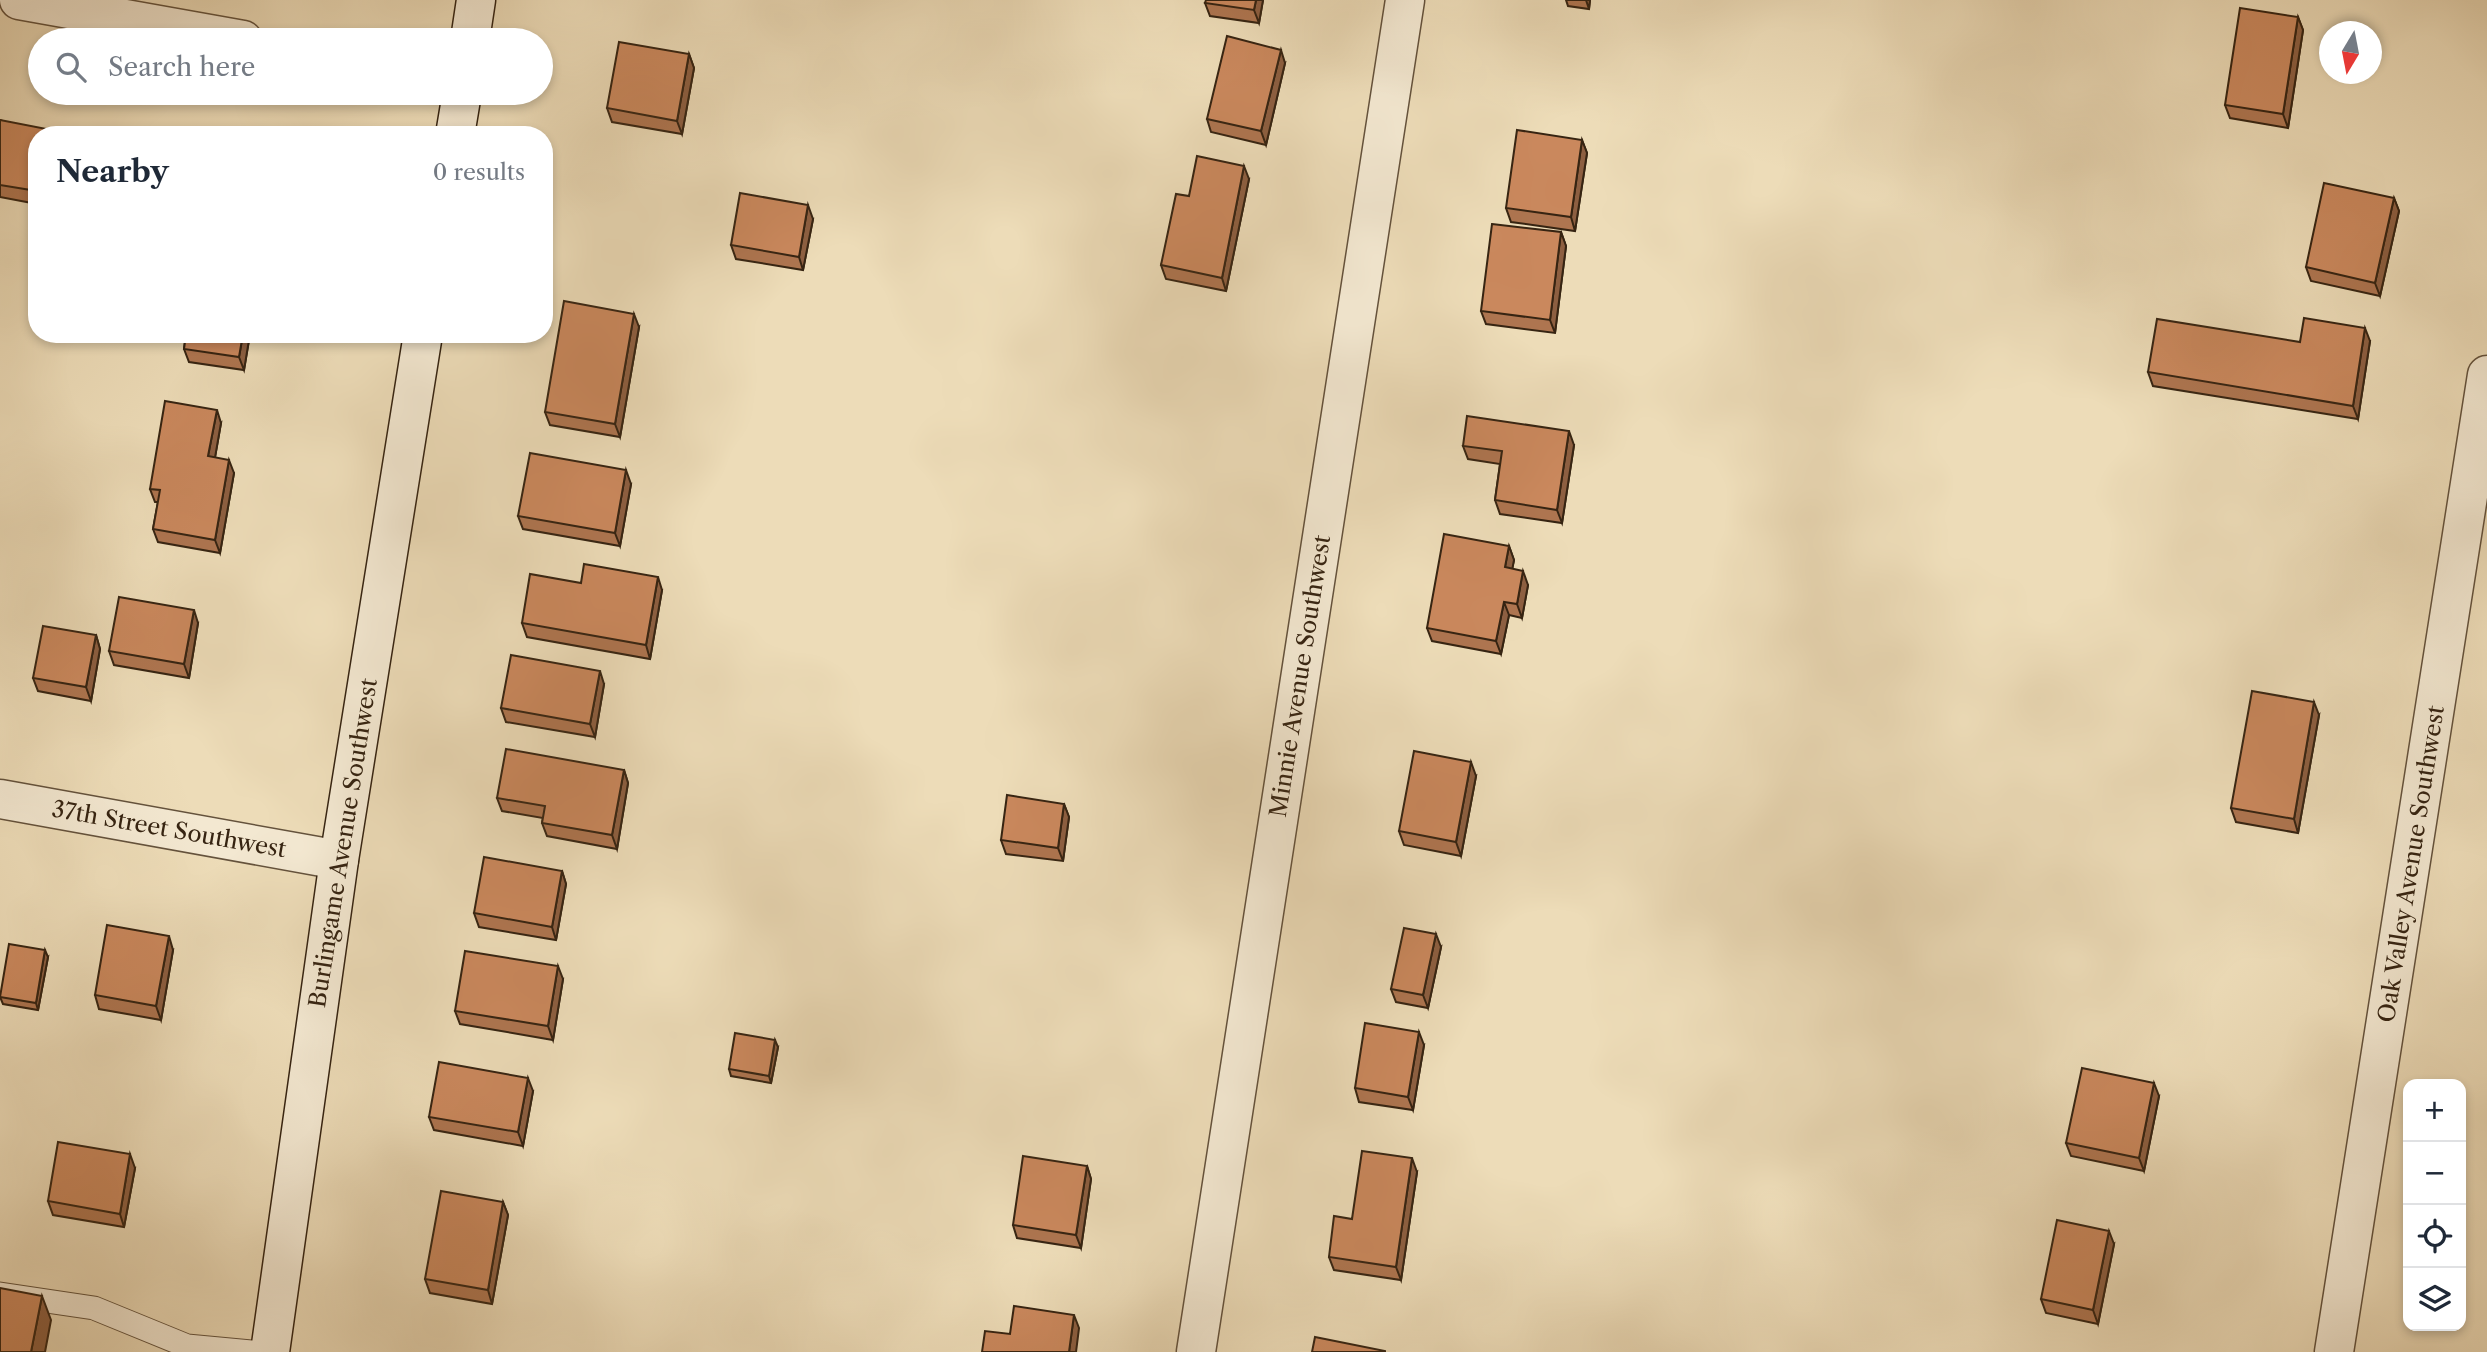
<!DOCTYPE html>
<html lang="en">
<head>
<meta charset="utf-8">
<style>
  :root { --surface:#fff; --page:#f6f6f7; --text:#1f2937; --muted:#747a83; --line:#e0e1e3 }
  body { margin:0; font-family:"Libre Caslon Text",serif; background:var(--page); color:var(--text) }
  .controls { position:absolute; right:21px; bottom:21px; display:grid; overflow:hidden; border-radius:14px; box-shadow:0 4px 10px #0003 }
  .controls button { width:63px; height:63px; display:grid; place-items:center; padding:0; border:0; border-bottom:2px solid var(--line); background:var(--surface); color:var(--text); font:35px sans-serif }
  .compass { position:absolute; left:2319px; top:21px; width:63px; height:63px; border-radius:50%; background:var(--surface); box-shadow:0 4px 10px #0003; rotate:190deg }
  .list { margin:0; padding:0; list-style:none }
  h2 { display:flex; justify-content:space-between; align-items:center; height:91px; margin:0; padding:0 28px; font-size:30px }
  h2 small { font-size:23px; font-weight:400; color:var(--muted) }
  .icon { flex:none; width:38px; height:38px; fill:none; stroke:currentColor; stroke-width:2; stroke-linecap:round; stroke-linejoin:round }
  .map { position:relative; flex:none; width:2487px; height:1352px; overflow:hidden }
  .search { position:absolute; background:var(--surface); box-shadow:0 4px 10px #0003; left:28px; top:28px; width:525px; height:77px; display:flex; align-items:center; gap:18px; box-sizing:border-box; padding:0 24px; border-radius:38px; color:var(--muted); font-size:26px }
  .panel { position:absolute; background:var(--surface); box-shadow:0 4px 10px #0003; left:28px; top:126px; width:525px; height:217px; border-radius:28px }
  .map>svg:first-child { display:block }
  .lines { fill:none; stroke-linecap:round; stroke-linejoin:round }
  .lane-casing { stroke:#64523c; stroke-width:25 }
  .street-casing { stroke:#64523c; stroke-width:41 }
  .secondary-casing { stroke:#362412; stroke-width:41 }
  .lane { stroke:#f3e8d1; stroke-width:23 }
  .street { stroke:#f3e8d1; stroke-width:38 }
  .secondary { stroke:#f3e8d1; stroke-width:38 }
  .wall { fill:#ae7550; stroke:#362412; stroke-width:2 }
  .shaded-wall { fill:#8d5f41; stroke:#362412; stroke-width:2 }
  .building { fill:#ca885d; stroke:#362412; stroke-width:2 }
  .labels { text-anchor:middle; stroke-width:5; stroke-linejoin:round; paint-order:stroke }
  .street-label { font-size:23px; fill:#362412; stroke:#f3e8d1 }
</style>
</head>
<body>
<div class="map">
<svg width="2487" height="1352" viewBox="0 0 2487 1352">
  <rect width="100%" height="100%" fill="#eddcb8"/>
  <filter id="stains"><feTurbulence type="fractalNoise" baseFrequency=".00286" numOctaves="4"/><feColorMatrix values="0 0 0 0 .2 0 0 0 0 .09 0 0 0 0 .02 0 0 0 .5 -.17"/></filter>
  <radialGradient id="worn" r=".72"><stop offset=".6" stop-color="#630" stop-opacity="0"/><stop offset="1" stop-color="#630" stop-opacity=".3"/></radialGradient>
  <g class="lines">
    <defs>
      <path id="lane" d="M0 1294 94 1308 187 1346 251 1352"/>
      <path id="street" d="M19 0 243 40
        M0 799 339 860
        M1196 1352 1405 0
        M2334 1352 2487 375"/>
      <path id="secondary" d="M470 40 476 0
        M455 135 462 93
        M270 1352 339 860 423 334"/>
    </defs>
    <use href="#lane" class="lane-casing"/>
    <use href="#street" class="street-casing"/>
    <use href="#secondary" class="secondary-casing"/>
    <use href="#lane" class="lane"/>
    <use href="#street" class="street"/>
    <use href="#secondary" class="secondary"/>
  </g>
  <path class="wall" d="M1263 0 1259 23 1210 16 1205 3Z
    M1566 0H1590L1589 9 1568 6Z
    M2298 17 2303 30 2288 128 2230 118 2225 105Z
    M689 54 694 68 682 134 612 122 607 108Z
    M1285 63 1266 145 1211 132 1207 119Z
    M0 120 37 135V204L0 197Z
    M1582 140 1587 153 1575 231 1511 222 1506 208Z
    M1249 179 1226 291 1166 279 1161 265 1189 196Z
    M2394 198 2399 211 2380 296 2311 281 2306 267Z
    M813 219 803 270 736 259 731 245Z
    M1561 232 1566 246 1555 333 1486 324 1481 311Z
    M639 327 620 437 550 425 545 412Z
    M186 334H250L244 370 189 362 184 349Z
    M2370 341 2358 419 2153 386 2148 372 2300 342Z
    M221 423 215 457 234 473 220 553 158 542 153 529 158 502H155L150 489Z
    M1574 445 1562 523 1500 514 1495 500 1500 464 1468 459 1463 446Z
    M631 484 620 546 523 529 518 516Z
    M1509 546 1514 560 1512 569 1528 585 1522 618 1509 615 1501 654 1432 641 1427 628Z
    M662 590 650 659 527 637 522 623Z
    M198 623 189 678 114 665 109 651Z
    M96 635 100 649 91 701 38 691 33 678Z
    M604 684 595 737 506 722 501 708Z
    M2319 715 2298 833 2236 822 2231 808Z
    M624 770 628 783 617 849 547 836 542 823 543 818 502 811 497 798Z
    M1476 776 1461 856 1404 845 1399 831Z
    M1064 804 1069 817 1063 861 1006 854 1001 840Z
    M562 871 566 884 556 940 479 927 474 913Z
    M1441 947 1428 1008 1396 1002 1391 989Z
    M173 950 161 1020 99 1009 95 995Z
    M48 957 38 1010 3 1004 0 997Z
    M563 979 553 1040 460 1024 455 1011Z
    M1424 1045 1413 1110 1359 1102 1355 1088Z
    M778 1047 771 1083 731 1076 729 1069Z
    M533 1091 523 1146 434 1130 429 1117Z
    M2159 1096 2144 1171 2071 1156 2066 1143Z
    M1087 1166 1091 1179 1081 1248 1017 1238 1013 1225Z
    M135 1168 124 1227 53 1215 48 1201Z
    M1417 1172 1401 1280 1334 1270 1329 1257 1352 1219Z
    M503 1202 508 1215 492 1304 430 1293 425 1279Z
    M2114 1244 2098 1324 2046 1313 2041 1299Z"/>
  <path class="shaded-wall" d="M1256 0H1263L1259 23 1254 10Z
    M1586 0H1590L1589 9Z
    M2298 17 2303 30 2288 128 2283 114Z
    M1281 50 1285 63 1266 145 1261 131Z
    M689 54 694 68 682 134 677 121Z
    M1582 140 1587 153 1575 231 1571 217Z
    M1244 166 1249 179 1226 291 1222 278Z
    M2394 198 2399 211 2380 296 2375 283Z
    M808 205 813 219 803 270 799 257Z
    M1561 232 1566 246 1555 333 1550 320Z
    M634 314 639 327 620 437 615 424Z
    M2365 328 2370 341 2358 419 2353 406Z
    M243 334H250L244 370 239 357Z
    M217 410 221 423 213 469 208 456Z
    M1569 431 1574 445 1562 523 1557 510Z
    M229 460 234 473 220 553 215 540Z
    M626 470 631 484 620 546 615 533Z
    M1509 546 1514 560 1510 581 1505 567Z
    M1523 571 1528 585 1522 618 1517 604Z
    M658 577 662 590 650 659 646 645Z
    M1504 602 1509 615 1501 654 1496 641Z
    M194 610 198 623 189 678 184 664Z
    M96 635 100 649 91 701 86 687Z
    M600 671 604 684 595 737 590 724Z
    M2314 702 2319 715 2298 833 2294 819Z
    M1471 762 1476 776 1461 856 1456 842Z
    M624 770 628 783 617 849 612 835Z
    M1064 804 1069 817 1063 861 1058 848Z
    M562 871 566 884 556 940 552 927Z
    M1436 934 1441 947 1428 1008 1423 995Z
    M169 936 173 950 161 1020 156 1006Z
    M45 950 48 957 38 1010 36 1003Z
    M558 966 563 979 553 1040 548 1026Z
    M1419 1032 1424 1045 1413 1110 1408 1097Z
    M775 1040 778 1047 771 1083 769 1076Z
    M528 1078 533 1091 523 1146 518 1132Z
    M2154 1083 2159 1096 2144 1171 2139 1158Z
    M130 1154 135 1168 124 1227 120 1214Z
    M1412 1158 1417 1172 1401 1280 1396 1267Z
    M1087 1166 1091 1179 1081 1248 1076 1235Z
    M503 1202 508 1215 492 1304 488 1290Z
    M2109 1231 2114 1244 2098 1324 2093 1310Z
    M42 1296 51 1320 45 1352H31Z
    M1074 1315 1079 1328 1076 1352H1069Z"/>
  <path class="building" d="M1206 0H1256L1254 10 1205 3Z
    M2240 8 2298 17 2283 114 2225 105Z
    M1227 36 1281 50 1261 131 1207 119Z
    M619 42 689 54 677 121 607 108Z
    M0 120 62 132V135H37V191L0 185Z
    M1517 130 1582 140 1571 217 1506 208Z
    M1197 156 1244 166 1222 278 1161 265 1176 194 1189 196Z
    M2324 183 2394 198 2375 283 2306 267Z
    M740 193 808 205 799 257 731 245Z
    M1492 224 1561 232 1550 320 1481 311Z
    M564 301 634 314 615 424 545 412Z
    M2304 318 2365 328 2353 406 2148 372 2157 319 2300 342Z
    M186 334H243L239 357 184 349Z
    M165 401 217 410 208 456 229 460 215 540 153 529 160 490 150 489Z
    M1467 416 1569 431 1557 510 1495 500 1502 451 1463 446Z
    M530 453 626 470 615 533 518 516Z
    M1444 534 1509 546 1505 567 1523 571 1517 604 1504 602 1496 641 1427 628Z
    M584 564 658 577 646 645 522 623 530 574 581 583Z
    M119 597 194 610 184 664 109 651Z
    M43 626 96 635 86 687 33 678Z
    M511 655 600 671 590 724 501 708Z
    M2252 691 2314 702 2294 819 2231 808Z
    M506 749 624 770 612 835 542 823 545 806 497 798Z
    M1414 751 1471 762 1456 842 1399 831Z
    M1007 795 1064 804 1058 848 1001 840Z
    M484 857 562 871 552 927 474 913Z
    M107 925 169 936 156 1006 95 995Z
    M1404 928 1436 934 1423 995 1391 989Z
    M9 944 45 950 36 1003 0 997Z
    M465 951 558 966 548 1026 455 1011Z
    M1365 1023 1419 1032 1408 1097 1355 1088Z
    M735 1033 775 1040 769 1076 729 1069Z
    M439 1062 528 1078 518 1132 429 1117Z
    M2082 1068 2154 1083 2139 1158 2066 1143Z
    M58 1142 130 1154 120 1214 48 1201Z
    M1362 1151 1412 1158 1396 1267 1329 1257 1334 1216 1352 1219Z
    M1023 1156 1087 1166 1076 1235 1013 1225Z
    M441 1191 503 1202 488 1290 425 1279Z
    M2057 1220 2109 1231 2093 1310 2041 1299Z
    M0 1288 42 1296 31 1352H0Z
    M1014 1306 1074 1315 1069 1352H982L985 1331 1010 1334Z
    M1315 1337 1385 1351V1352H1312Z"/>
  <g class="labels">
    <g class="street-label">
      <text transform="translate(1300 676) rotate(-81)" y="8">Minnie Avenue Southwest</text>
      <text transform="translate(169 829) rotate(10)" y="8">37th Street Southwest</text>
      <text transform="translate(343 843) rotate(-81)" y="8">Burlingame Avenue Southwest</text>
      <text transform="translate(2411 864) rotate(-81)" y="8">Oak Valley Avenue Southwest</text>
    </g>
  </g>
  <rect width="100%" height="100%" filter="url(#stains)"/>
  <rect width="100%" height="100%" fill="url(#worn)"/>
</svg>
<div class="controls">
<button>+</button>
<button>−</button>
<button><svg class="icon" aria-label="locate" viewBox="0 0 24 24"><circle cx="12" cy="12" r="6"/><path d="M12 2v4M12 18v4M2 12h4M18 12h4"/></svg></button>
<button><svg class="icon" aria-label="layers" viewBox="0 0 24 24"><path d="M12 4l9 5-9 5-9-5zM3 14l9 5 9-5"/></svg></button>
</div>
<svg class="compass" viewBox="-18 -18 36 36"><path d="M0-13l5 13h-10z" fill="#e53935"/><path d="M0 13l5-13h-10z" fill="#747a83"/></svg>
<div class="search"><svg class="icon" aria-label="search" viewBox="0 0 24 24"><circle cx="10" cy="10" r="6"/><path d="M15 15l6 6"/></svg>Search here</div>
<section class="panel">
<h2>Nearby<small>0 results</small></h2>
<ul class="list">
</ul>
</section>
</div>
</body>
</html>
